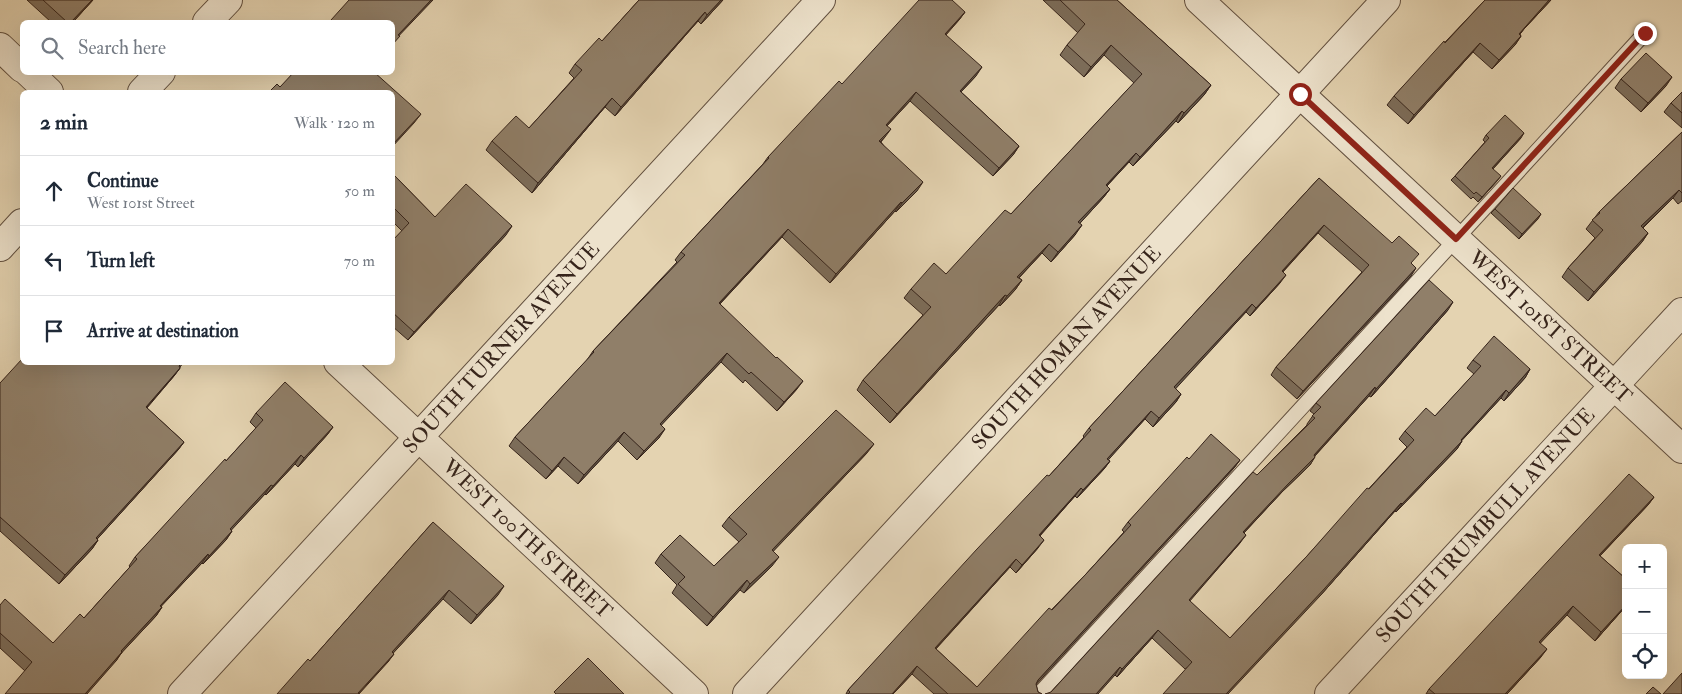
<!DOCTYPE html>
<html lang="en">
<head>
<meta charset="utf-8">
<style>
  :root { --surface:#fff; --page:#f2f2f3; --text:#1f2937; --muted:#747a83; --line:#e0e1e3 }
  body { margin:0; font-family:"IM FELL Double Pica",serif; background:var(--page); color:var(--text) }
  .controls { position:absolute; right:15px; bottom:15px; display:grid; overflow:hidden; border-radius:8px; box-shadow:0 5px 20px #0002 }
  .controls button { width:45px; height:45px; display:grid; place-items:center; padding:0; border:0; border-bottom:1px solid var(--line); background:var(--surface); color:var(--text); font:25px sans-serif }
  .stop { position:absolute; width:15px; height:15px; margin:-11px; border:4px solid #8f2418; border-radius:50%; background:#fff }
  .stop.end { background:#8f2418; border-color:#fff; box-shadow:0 1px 5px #0008 }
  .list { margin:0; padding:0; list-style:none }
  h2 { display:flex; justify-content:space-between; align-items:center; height:65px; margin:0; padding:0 20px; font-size:21px }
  h2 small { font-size:16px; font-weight:400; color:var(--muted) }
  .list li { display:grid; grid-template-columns:32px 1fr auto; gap:15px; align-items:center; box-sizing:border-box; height:70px; padding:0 20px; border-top:1px solid var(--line) }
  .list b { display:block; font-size:19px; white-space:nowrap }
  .list p { margin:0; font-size:16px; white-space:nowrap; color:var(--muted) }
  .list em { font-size:16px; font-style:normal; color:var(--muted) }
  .icon { flex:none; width:28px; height:28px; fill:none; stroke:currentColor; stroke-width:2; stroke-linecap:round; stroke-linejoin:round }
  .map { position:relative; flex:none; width:1682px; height:694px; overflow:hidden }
  .search { position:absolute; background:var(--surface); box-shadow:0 5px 20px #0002; left:20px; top:20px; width:375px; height:55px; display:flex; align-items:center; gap:12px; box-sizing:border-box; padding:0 18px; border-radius:8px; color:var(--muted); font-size:19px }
  .panel { position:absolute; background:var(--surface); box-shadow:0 5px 20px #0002; left:20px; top:90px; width:375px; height:275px; border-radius:8px }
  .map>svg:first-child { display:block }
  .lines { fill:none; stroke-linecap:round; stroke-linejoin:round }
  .service-casing { stroke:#625040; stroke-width:16 }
  .minor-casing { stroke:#625040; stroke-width:30 }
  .service { stroke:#ede2cc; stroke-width:14 }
  .minor { stroke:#ede2cc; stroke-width:28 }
  .wall { fill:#7c6d5a; stroke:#36241b }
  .shaded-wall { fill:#65594a; stroke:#36241b }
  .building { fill:#907f69; stroke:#36241b }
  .route { stroke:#8f2418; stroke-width:6 }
  .labels { text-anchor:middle; stroke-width:4; stroke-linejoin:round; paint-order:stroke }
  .street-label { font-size:21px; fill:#36241b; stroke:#ede2cc }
</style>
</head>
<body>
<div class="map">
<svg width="1682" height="694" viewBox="0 0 1682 694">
  <rect width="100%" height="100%" fill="#e4d3b1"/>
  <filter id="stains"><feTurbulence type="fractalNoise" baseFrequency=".004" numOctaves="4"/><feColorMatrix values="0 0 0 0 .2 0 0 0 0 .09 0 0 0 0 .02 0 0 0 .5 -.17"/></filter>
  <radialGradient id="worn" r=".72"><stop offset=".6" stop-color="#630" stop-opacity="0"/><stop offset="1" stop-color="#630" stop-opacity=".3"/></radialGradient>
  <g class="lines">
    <defs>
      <path id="service" d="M1039 694 1645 33"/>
      <g id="minor">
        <path id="s1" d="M1199 0 1682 449"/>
        <path d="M207 22 228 0"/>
        <path d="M0 47 22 68"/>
        <path d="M28 72 49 92"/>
        <path d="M142 92 161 72"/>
        <path d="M0 247 22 223"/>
        <path id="s2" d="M338 362 694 694"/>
        <path id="s3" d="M182 694 821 0"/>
        <path id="s4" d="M747 694 1386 0"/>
        <path id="s5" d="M1329 694 1682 312"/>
      </g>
    </defs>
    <use href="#service" class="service-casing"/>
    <use href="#minor" class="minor-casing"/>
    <use href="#service" class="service"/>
    <use href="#minor" class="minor"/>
  </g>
  <path class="wall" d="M27 0H93L73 22H51Z
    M639 0H723L701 24 698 21 615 116 605 107 532 193 486 150 492 141 529 128 574 78 569 73 575 64 602 41Z
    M1043 0H1117L1211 85 1204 95 1178 123 1176 121 1133 166 1129 162 1107 186 1110 189 1103 198 1080 223 1075 235 1051 262 1042 253 1019 278 1022 280 1015 290 1000 306 999 305 890 423 857 390 863 380 923 315 904 298 911 289 946 274 1011 214 1134 83 1104 55 1084 77 1060 55 1067 45 1078 33Z
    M1485 0H1551L1524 29 1520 34 1521 36 1515 45 1492 69 1473 52 1408 124 1387 105 1394 96Z
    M965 12 959 20 946 35 976 76 961 92 1019 146 1013 155 993 176 910 101 887 126 885 137 881 142 917 191 896 212 895 211 830 283 782 237 720 304 797 389 777 411 745 380 743 383 721 362 661 425 659 438 637 460 618 441 578 484 558 466 546 479 509 446 515 437 587 360 593 351 677 262 675 260 681 252 763 164 768 157 842 84Z
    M1621 79 1666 86 1641 112 1615 88Z
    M1682 92V128L1664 112 1671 103Z
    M1682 132V201L1678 204 1673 198 1643 228 1648 233 1642 242 1588 301 1562 277 1568 268 1595 238 1586 229 1599 212Z
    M1486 135 1521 138 1493 169 1497 181 1478 202 1473 197 1471 199 1451 180 1455 176 1485 142 1483 140Z
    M392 173 435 217 506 235 408 340 392 326V241L402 231 392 221Z
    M1319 178 1412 264 1411 276 1297 399 1271 375 1276 367 1362 272 1318 233 1283 272 1280 283 1250 316 1246 312 1175 388 1181 394 1176 402 1153 427 1145 419 1108 459 1110 461 1104 469 1077 498 1075 496 1040 536 1038 548 1016 573 1010 567 936 649 977 687 1086 574 1124 532 1122 530 1128 522 1189 459 1240 460 1234 468 1036 684 1038 692 1042 694H934L912 674 893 694H846L848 690 1049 476 1084 437 1083 436 1089 428Z
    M1495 209 1541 214 1519 239 1491 213Z
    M1448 310 1389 377 1371 397 1369 396 1315 456 1310 465 1282 492 1244 533 1240 543 1189 601 1230 638 1307 556 1407 447 1399 439 1405 431 1435 416 1474 374 1467 368 1473 360 1530 369 1525 378 1504 401 1501 398 1461 441H1462L1457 449 1396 512 1395 511 1320 596 1185 669 1152 638 1117 677 1115 675 1051 692 1257 475 1307 425V424L1314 414 1310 411 1316 403Z
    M22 362H184L180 367V368L174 376 147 408 184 442 178 450 97 539 98 540 92 549 59 584 0 531V383Z
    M256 413 333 427 327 435 298 467 295 464 266 495 265 494 231 530 232 531 226 540 203 564 202 563 161 606 162 607 156 616 122 652 116 661 25 671 0 648V605L53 643 84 618 130 567 129 566 135 557 226 461 256 428 250 422Z
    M867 453 773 551 772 566 744 593 740 590 707 626 672 593 677 585 655 563 661 554 714 566 739 542 722 526 729 517Z
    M1654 497 1648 505 1600 556 1626 579V606L1595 641 1567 615 1540 643 1541 657 1507 694H1426L1429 689Z
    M433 522 498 595 471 624 443 599 393 653 388 662 310 661Z"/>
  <path class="shaded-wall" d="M92 0H93L73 22H71Z
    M431 0H433L392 43 398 35Z
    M721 0H723L701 24 707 15Z
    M1549 0H1551L1524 29 1513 43 1530 20Z
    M705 12 698 21 615 116 621 107Z
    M965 12 959 20 938 42 945 34Z
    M1521 36 1515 45 1492 69 1499 60Z
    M1480 43 1473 52 1408 124 1414 115Z
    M1111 45 1104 55 1084 77 1091 67Z
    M982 67 976 76 954 99 960 91Z
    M1672 77 1666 86 1641 112 1648 103Z
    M1211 85 1204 95 1178 123 1184 113Z
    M916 92 910 101 880 133 886 125Z
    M612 98 605 107 532 193 538 183Z
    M1182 111 1176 121 1133 166 1140 157Z
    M421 114 414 123 392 147V145Z
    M891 129 885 137 873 149 879 141Z
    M1524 133 1521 138 1489 173 1492 168Z
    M1019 146 1013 155 993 176 999 168Z
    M1136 153 1129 162 1099 194 1106 185Z
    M1501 176 1497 181 1478 202 1482 197Z
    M923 182 917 191 896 212 902 203Z
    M1110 189 1103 198 1072 232 1078 222Z
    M1679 190 1673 198 1635 235 1641 226Z
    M901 202 895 211 830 283 836 274Z
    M1541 214 1538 219 1519 239 1522 234Z
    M1082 225 1075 235 1051 262 1058 252Z
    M1324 225 1318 233 1276 279 1282 271Z
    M512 226 506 235 408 340 414 332Z
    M788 229 782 237 713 311 719 303Z
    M1648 233 1642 242 1588 301 1594 292Z
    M1049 244 1042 253 1011 286 1017 277Z
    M1416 268 1411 276 1297 399 1303 391Z
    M1286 275 1280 283 1250 316 1256 308Z
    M1022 280 1015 290 1000 306 1007 296Z
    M1005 295 999 305 890 423 897 414Z
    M1453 302 1448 310 1371 397 1376 389Z
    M1252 304 1246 312 1169 396 1174 387Z
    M727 353 721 362 654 433 660 424Z
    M180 368 174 376 140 415 146 407Z
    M1530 369 1525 378 1504 401 1509 393Z
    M803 381 797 389 777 411 784 402Z
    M1375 387 1369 396 1309 462 1315 457 1310 465 1282 492 1237 540 1243 532 1314 455Z
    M1506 390 1501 398 1455 448 1461 440Z
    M1181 394 1176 402 1153 427 1159 418Z
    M1151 411 1145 419 1102 467 1107 459Z
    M333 427 327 435 298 467 304 458Z
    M665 429 659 438 637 460 644 451Z
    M624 432 618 441 578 484 584 475Z
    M1462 441 1457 449 1396 512 1402 504Z
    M184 442 178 450 90 547 96 538Z
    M874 444 867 453 766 559 772 550Z
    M301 455 295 464 266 495 273 486Z
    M564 457 558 466 546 479 552 471Z
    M1240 460 1234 468 1033 688 1038 680Z
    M1110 461 1104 469 1077 498 1083 490Z
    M271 485 265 494 224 538 230 529Z
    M1081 488 1075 496 1033 543 1039 535Z
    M1654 497 1648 505 1593 563 1599 555Z
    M1401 503 1395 511 1320 596 1228 694H1226Z
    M232 531 226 540 203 564 209 556Z
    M1246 535 1240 543 1183 609 1189 600Z
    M98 540 92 549 59 584 65 575Z
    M1044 540 1038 548 1016 573 1022 565Z
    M208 554 202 563 154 614 160 606Z
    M779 557 772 566 744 593 750 584Z
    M1016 559 1010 567 929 656 935 648Z
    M747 580 740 590 707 626 713 617Z
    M504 586 498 595 471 624 477 615Z
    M449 590 443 599 386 661 392 652Z
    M1626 605V606L1595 641 1601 632Z
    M1573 606 1567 615 1533 651 1539 642Z
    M162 607 156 616 115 660 121 651Z
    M1158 630 1152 638 1117 677 1122 669Z
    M1547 649 1541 657 1507 694H1505Z
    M122 652 116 661 87 694H85Z
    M394 654 388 662 359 694H358Z
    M917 666 912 674 893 694H892Z
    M1120 667 1115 675 1098 694H1096Z"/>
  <path class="building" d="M43 0H92L71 22H67Z
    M349 0H431L398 35 400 36 392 45V22H334L331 20Z
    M639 0H721L707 15 705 12 621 107 612 98 538 183 492 141 516 116 529 128 582 70 575 64 599 38 602 41Z
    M919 0H952L965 12 945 34 982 67 960 91 1019 146 999 168 916 92 886 125 891 129 879 141 923 182 902 203 901 202 836 274 788 229 719 303 776 358 777 357 803 381 784 402 751 372 749 374 727 353 660 424 665 429 644 451 624 432 584 475 564 457 552 471 515 437 594 352 593 351 685 255 681 252 769 158 768 157 839 81 842 84Z
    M1060 0H1117L1211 85 1184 113 1182 111 1140 157 1136 153 1106 185 1110 189 1078 222 1082 225 1058 252 1049 244 1017 277 1022 280 1007 296 1005 295 897 414 863 380 931 307 911 289 934 263 946 274 1005 210 1011 214 1142 74 1111 45 1091 67 1067 45 1085 24Z
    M1485 0H1549L1519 34 1521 36 1499 60 1480 43 1414 115 1394 96 1444 41 1445 43Z
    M1646 53 1672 77 1648 103 1621 79Z
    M294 72H374L421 114 392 145V92H269L277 84 280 87Z
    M1682 92V113L1671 103Z
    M1505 115 1524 133 1492 168 1501 176 1482 197 1476 192 1474 194 1455 176 1489 138 1486 135Z
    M1682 132V193L1679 190 1641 226 1648 233 1594 292 1568 268 1603 230 1592 220 1600 213 1599 212Z
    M392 173 435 217 466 184 512 226 414 332 392 312V241L409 223 392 206Z
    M1319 178 1392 243 1399 236 1419 254 1411 263 1416 268 1303 391 1276 367 1369 265 1324 225 1282 271 1286 275 1256 308 1252 304 1174 387 1181 394 1159 418 1151 411 1107 459 1110 461 1083 490 1081 488 1039 535 1044 540 1022 565 1016 559 935 648 977 687 1049 608 1052 610 1086 574 1131 525 1128 522 1187 457 1189 459 1211 434 1240 460 1038 680 1036 684 1038 692 1042 694H948L917 666 892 694H848L850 692 848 690 977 549 1047 475 1049 476 1091 430 1089 428Z
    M1513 188 1541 214 1522 234 1495 209Z
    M1429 280 1453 302 1395 368 1376 389 1375 387 1314 455 1315 457 1288 484 1243 532 1246 535 1189 600 1230 638 1307 556 1367 488 1369 489 1414 440 1405 431 1426 408 1435 416 1481 366 1473 360 1494 336 1530 369 1509 393 1506 390 1461 440 1462 441 1402 504 1401 503 1325 588 1226 694H1163L1192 662 1158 630 1122 669 1120 667 1096 694H1045L1051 692 1253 472 1257 475 1315 418 1312 416 1321 407 1316 403Z
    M22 359V362H183L179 366 180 368 146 407 184 442 96 538 98 540 65 575 0 517V383Z
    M285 382 333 427 304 458 301 455 273 486 271 485 230 529 232 531 209 556 208 554 160 606 162 607 121 651 122 652 85 694H5L32 662 0 633V605L5 599 53 643 80 614 84 618 137 559 135 557 225 459 226 461 263 420 256 413Z
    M836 410 874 444 772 550 779 557 750 584 747 580 713 617 678 584 685 577 661 554 680 535 714 566 747 534 729 517Z
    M1629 474 1654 497 1599 555 1626 579V605L1601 632 1573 606 1539 642 1547 649 1505 694H1435L1429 689Z
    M433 522 504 586 477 615 449 590 392 652 394 654 358 693 359 694H277L308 659 310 661Z
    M588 658 624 694H556L554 692Z
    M1682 673V694H1663Z
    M1653 687 1661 694H1646Z"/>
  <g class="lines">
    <path class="route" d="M1300 94 1456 239 1645 33"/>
  </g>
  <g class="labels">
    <g class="street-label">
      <text dy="7" stroke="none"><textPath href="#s1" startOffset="480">WEST 101ST STREET</textPath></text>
      <text dy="7" stroke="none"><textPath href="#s3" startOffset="471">SOUTH TURNER AVENUE</textPath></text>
      <text dy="7" stroke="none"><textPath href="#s4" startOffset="471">SOUTH HOMAN AVENUE</textPath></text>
      <text dy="7" stroke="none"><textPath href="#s5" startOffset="230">SOUTH TRUMBULL AVENUE</textPath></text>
      <text dy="7" stroke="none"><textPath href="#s2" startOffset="259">WEST 100TH STREET</textPath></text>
    </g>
  </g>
  <rect width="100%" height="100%" filter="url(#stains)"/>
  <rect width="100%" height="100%" fill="url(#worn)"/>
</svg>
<div class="controls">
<button>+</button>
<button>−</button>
<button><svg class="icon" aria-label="locate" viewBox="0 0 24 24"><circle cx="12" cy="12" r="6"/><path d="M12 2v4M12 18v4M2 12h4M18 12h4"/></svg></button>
</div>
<div class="stop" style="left:1300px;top:94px"></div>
<div class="stop end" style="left:1645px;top:33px"></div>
<div class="search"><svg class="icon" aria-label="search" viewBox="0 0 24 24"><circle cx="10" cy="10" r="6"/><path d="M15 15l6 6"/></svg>Search here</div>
<section class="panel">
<h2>2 min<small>Walk · 120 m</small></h2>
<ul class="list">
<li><svg class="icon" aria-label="ahead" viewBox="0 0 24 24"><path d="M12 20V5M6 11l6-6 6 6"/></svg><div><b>Continue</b><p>West 101st Street</p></div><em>50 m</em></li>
<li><svg class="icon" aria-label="left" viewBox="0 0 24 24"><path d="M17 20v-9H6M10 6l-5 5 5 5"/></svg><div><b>Turn left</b></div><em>70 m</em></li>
<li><svg class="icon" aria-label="arrive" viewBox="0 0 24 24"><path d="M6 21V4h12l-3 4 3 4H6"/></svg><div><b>Arrive at destination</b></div></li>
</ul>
</section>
</div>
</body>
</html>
